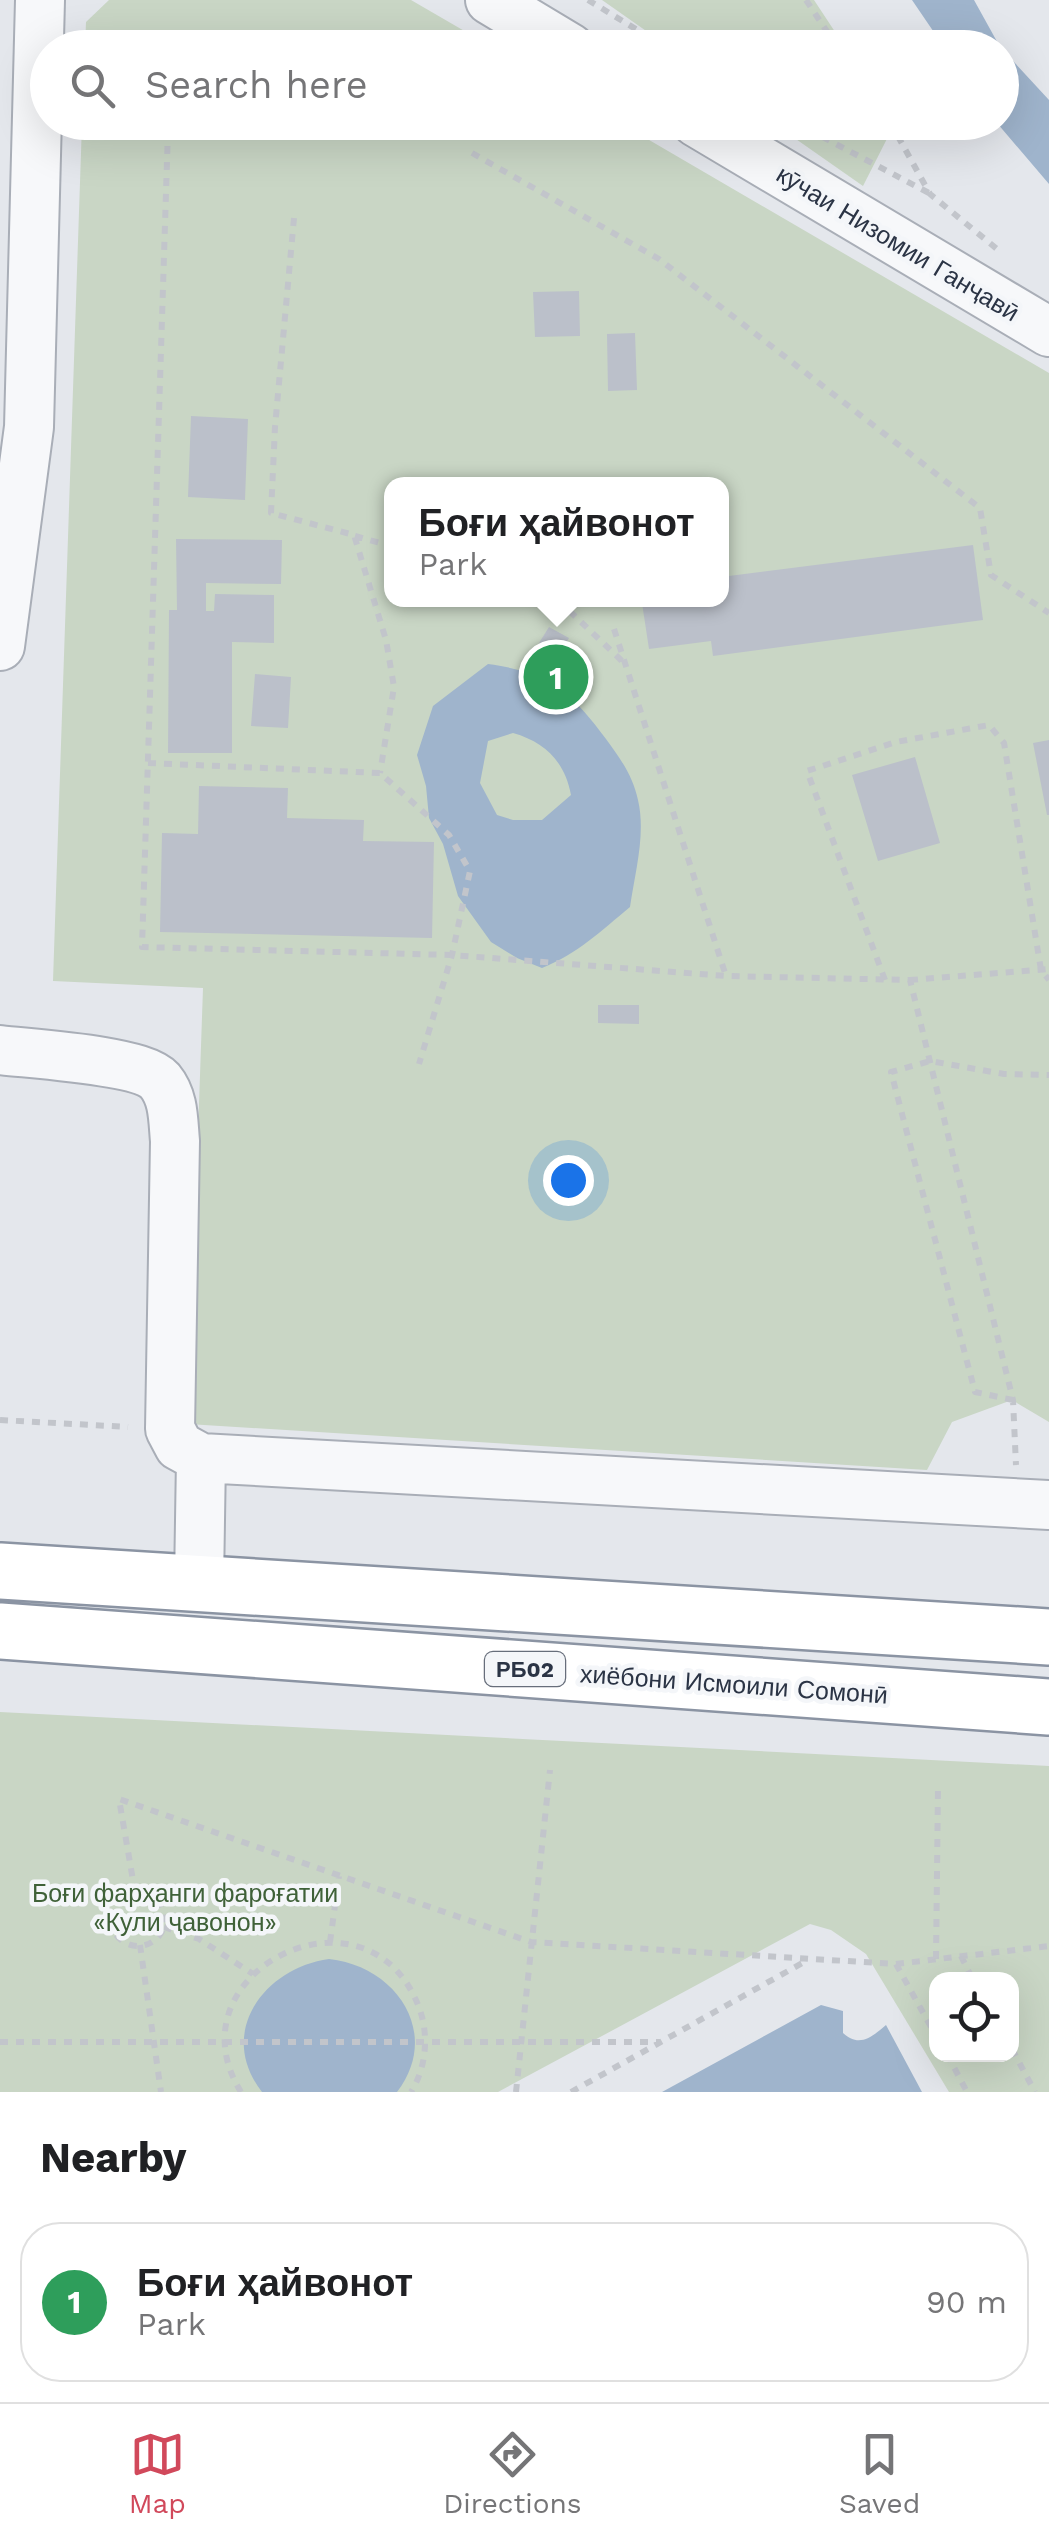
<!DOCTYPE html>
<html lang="en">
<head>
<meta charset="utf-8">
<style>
  :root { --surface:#fff; --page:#f6f6f6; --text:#202124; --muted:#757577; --line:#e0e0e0; --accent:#d1495b }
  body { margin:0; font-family:"Work Sans",sans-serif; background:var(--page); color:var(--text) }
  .controls { position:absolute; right:30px; bottom:30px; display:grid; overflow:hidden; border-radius:20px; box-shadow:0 10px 40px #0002 }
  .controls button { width:90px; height:90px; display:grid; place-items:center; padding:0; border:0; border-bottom:2px solid var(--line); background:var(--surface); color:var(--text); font:50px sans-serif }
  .you { position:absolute; left:568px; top:1180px; width:35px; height:35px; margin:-25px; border:8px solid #fff; border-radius:50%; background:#1a73e8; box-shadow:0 0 0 15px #1a73e833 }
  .badge { display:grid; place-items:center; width:65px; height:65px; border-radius:50%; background:var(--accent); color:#fff; font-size:32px; font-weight:700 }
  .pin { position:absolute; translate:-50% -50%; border:5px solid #fff; box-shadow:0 2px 10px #0006 }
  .popup { position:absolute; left:384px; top:477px; width:345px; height:130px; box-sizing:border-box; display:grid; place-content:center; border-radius:20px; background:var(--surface); filter:drop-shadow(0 2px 8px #0005); font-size:32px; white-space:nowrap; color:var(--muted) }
  .popup b { font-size:38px; color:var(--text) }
  .popup::after { content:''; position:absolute; left:50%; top:100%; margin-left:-20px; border:20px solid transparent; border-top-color:var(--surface) }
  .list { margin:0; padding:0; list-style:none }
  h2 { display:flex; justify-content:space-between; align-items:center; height:130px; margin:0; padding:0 40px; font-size:42px }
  h2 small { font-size:32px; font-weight:400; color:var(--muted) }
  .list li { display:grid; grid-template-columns:65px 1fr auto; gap:30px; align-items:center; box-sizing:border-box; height:160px; margin:0 20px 20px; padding:0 20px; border:2px solid var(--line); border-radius:40px }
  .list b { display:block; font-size:38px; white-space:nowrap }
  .list p { margin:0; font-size:32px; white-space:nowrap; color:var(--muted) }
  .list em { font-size:32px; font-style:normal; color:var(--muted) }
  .icon { flex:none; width:55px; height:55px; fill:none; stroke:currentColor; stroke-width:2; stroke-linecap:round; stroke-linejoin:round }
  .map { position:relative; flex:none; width:1049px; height:2092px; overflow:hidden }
  .search { position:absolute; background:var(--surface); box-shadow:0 10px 40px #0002; left:30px; right:30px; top:30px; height:110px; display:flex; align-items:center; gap:25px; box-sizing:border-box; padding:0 35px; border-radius:55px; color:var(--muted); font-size:38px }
  .sheet { height:310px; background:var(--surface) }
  nav { display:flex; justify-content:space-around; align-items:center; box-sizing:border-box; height:140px; border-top:2px solid var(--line); background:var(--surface); font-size:28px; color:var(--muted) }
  nav a { display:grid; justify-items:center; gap:5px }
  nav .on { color:var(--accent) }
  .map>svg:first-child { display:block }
  .green { fill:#c9d6c5; fill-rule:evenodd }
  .water { fill:#9fb4cc; fill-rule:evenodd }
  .building { fill:#bbc0ca }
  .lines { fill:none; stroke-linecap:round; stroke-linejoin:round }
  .minor-casing { stroke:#a9aeb7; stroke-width:52 }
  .highway-casing { stroke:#8b94a3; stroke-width:60 }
  .path { stroke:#c2c5cb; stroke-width:6; stroke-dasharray:8 8; stroke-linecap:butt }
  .minor { stroke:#f7f8fa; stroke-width:48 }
  .highway { stroke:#fff; stroke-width:55 }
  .labels { text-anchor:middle; stroke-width:9; stroke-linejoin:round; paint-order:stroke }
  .shield { fill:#f4f6f9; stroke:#676e7b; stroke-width:2.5 }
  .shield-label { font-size:22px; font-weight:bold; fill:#2b3445 }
  .street-label { font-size:25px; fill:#2b3445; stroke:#f4f6f9 }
  .park-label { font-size:25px; fill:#3f6138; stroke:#f4f6f9 }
</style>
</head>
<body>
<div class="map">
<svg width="1049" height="2092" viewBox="0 0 1049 2092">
  <rect width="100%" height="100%" fill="#e4e7ec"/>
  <path class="green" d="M109 0H411L492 47H85L86 22Z
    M602 0H814L845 47H669Z
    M82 123H620L1049 373V1422L1012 1400 952 1422 927 1470 188 1424 203 988 53 981ZM391 484H721V600H391Z
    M773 123H895L863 186Z
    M0 1712 1049 1766V2092H949L866 1954 831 1930 810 1924 498 2092H0ZM936 1980H1012V2054H936Z"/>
  <path class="water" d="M912 0H974L1000 47H944Z
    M1002 49 1049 100V184L997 123 1002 122Z
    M488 664C547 672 571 691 606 739 620 758 633 776 638 800 646 834 635 872 630 907 601 931 577 954 542 968L517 958 491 942 458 896 443 844 429 818 426 786 417 755 433 706ZM513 733C545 742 565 762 571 795L542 820H513L497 815 480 783 488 741Z
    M329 1959C396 1966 442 2033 397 2092H262C216 2033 264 1968 329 1959Z
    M821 2005 843 2011V2033C859 2048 872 2037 886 2025L922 2092H662Z"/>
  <path class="building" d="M579 291 580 336 535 337 533 292Z
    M635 333 637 390 608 391 607 334Z
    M191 416 248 419 245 500 188 497Z
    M176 539 282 540 281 584 206 583V611H214L215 594 274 595V643L232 642V753H168L169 610H177Z
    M973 545 983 620 713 656 711 641 649 649 642 603 721 600V577Z
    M549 627 569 638 559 654 539 643Z
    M255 674 291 677 288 728 251 726Z
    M1049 740V815H1047L1033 743Z
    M915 757 940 843 878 861 852 775Z
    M199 786 288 788 287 818 364 820 363 841 434 842 432 938 160 932 162 833 198 834Z
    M598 1005H639V1024L598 1023Z"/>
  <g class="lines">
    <defs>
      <path id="minor" d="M490 0 570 48
        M696 122 1049 332
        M0 646 29 427 40 0
        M0 1050C33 1054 141 1060 160 1081 174 1098 173 1120 175 1141L170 1429 179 1446 201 1458 1049 1505
        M199 1583 201 1458"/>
      <path id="highway" d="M0 1571 1049 1637
        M0 1631 1049 1707"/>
    </defs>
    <use href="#minor" class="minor-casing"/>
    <use href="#highway" class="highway-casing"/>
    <path class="path" d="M588 0 667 48
      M806 0 838 48
      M794 122 929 193
      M890 122 930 194 997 249
      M168 130 142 947 452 955 726 976 910 980 1013 1400 1016 1465
      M472 153 659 259 980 508 991 575 1049 613
      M294 218 275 427 271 513 354 535 386 640 394 687 380 773
      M355 536 391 546
      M558 600 622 661
      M614 629 726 976
      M148 763 380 773 449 835 470 871 452 955 419 1064
      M885 980 807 771 896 742 989 725 1004 743 1041 970 1049 980
      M910 980 1049 969
      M1013 1400 975 1392 891 1072 930 1061 1004 1074 1049 1075
      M0 1420 128 1427
      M135 1892 119 1799 531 1942 896 1964 936 2036
      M111 1919a27 27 0 1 1 54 0a27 27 0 1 1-54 0Z
      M164 1927 199 1939 253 1974
      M330 1942 339 1876
      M140 1945 161 2092
      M961 1956 973 1980
      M936 1959 938 1788
      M896 1964 1049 1946
      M0 2042H660
      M1012 2049 1035 2092
      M947 2054 967 2092
      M241 2092C166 1972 370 1871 420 2010 429 2037 426 2068 411 2092
      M516 2092 550 1770
      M571 2092 806 1961"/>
    <use href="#minor" class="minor"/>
    <use href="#highway" class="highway"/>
  </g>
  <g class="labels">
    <rect class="shield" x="485" y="1652" width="80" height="34" rx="8"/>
    <g class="shield-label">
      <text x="525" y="1677">РБ02</text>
    </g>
    <g class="street-label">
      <text transform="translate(898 243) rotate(31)" y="9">кӯчаи Низомии Ганҷавӣ</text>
      <text transform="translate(734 1684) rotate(4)" y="9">хиёбони Исмоили Сомонӣ</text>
    </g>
    <g class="park-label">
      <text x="185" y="1902">Боғи фарҳанги фароғатии<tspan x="185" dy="29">«Кули ҷавонон»</tspan></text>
    </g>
  </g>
</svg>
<div class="controls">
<button><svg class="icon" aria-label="locate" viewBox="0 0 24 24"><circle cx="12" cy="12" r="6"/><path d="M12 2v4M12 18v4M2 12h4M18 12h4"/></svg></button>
</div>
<div class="you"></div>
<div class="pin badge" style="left:556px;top:677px;background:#2e9e5b">1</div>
<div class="popup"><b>Боғи ҳайвонот</b>Park</div>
<div class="search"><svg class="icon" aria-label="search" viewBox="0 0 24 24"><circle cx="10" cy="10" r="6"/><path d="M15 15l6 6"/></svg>Search here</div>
</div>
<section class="sheet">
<h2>Nearby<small></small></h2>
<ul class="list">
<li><span class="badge" style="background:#2e9e5b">1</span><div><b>Боғи ҳайвонот</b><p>Park</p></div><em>90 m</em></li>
</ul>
</section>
<nav>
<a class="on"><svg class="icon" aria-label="map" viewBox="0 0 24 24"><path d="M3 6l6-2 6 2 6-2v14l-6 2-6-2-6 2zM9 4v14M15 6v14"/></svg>Map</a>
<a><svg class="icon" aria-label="directions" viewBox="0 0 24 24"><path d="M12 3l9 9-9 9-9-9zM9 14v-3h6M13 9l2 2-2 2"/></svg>Directions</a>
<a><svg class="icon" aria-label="saved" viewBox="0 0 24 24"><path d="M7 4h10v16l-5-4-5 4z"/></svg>Saved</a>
</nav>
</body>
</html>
